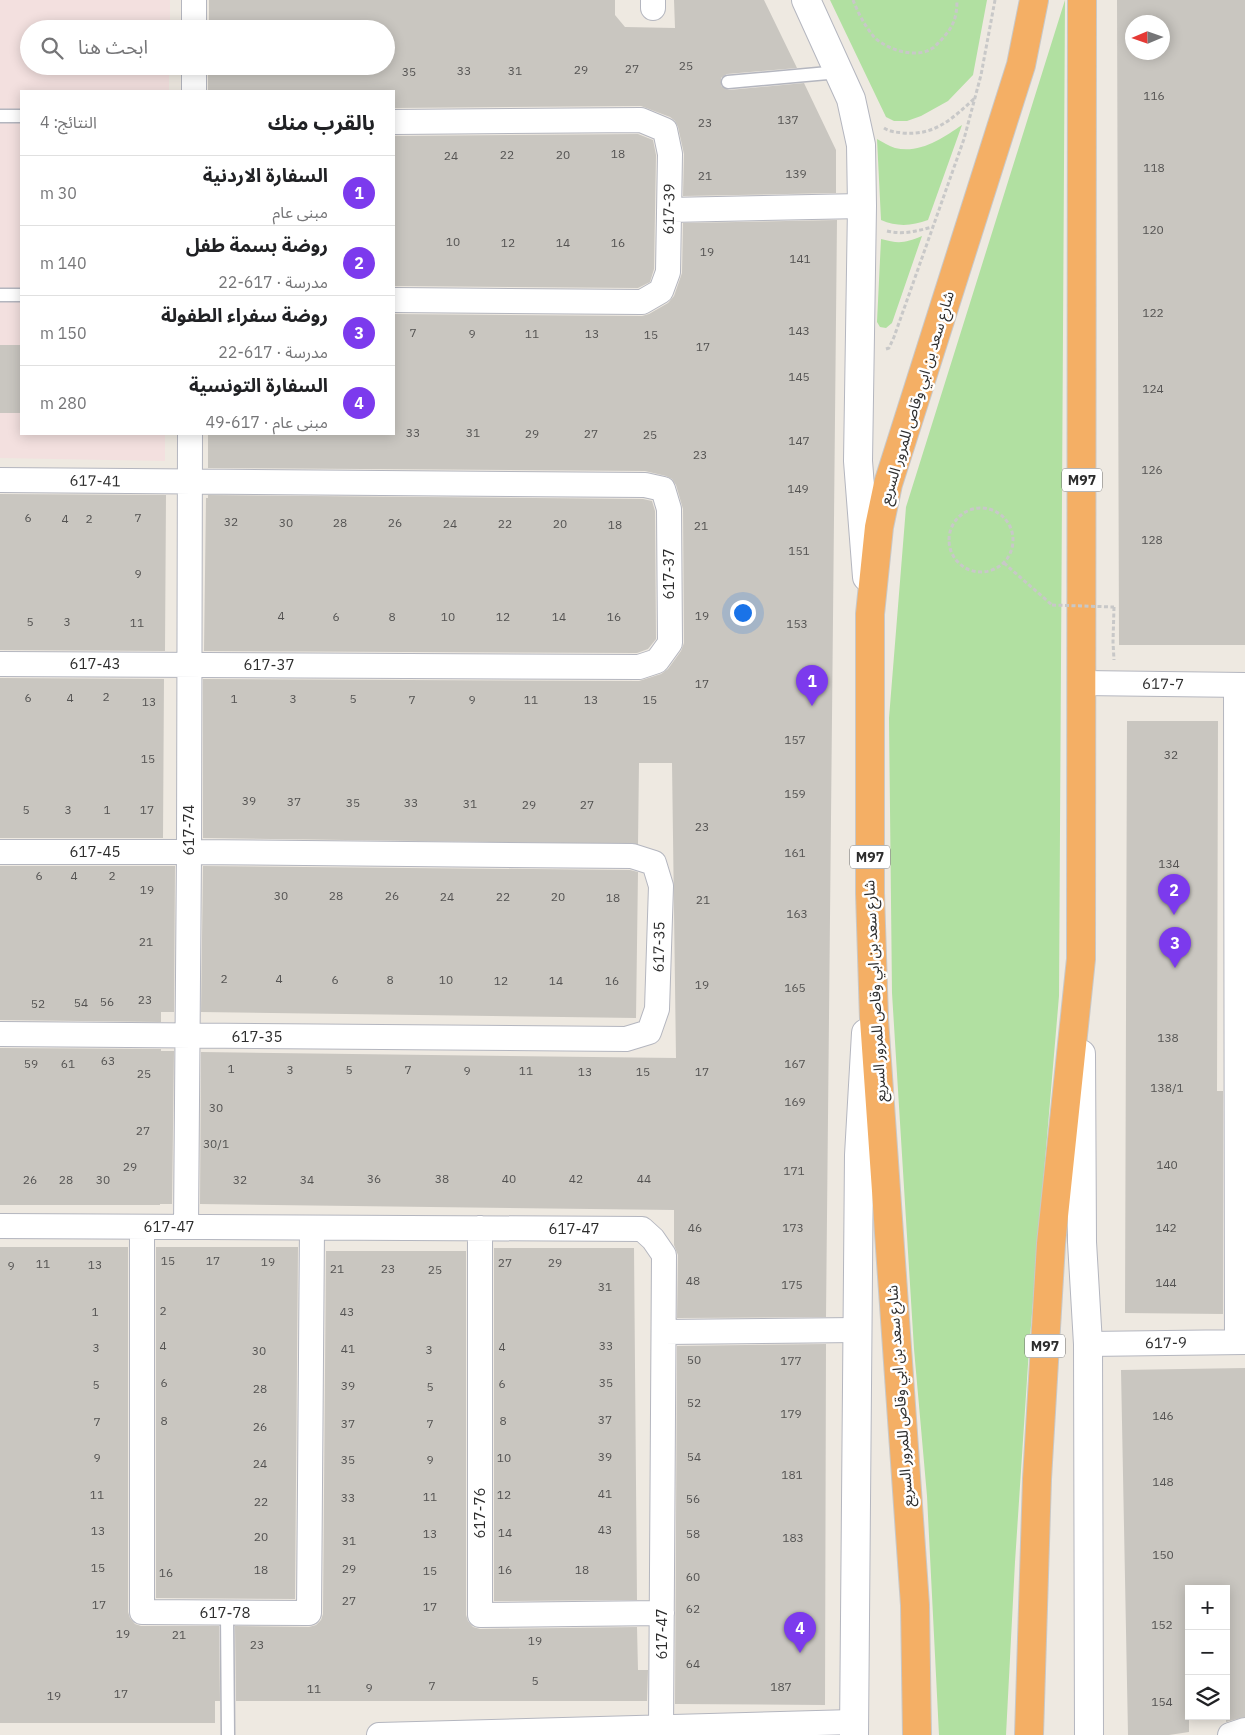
<!DOCTYPE html>
<html lang="ar">
<head>
<meta charset="utf-8">
<style>
  :root { --surface:#fff; --page:#f6f6f6; --text:#202124; --muted:#757577; --line:#e0e0e0; --accent:#7c3aed }
  body { margin:0; font-family:"IBM Plex Sans","Noto Sans Arabic",sans-serif; background:var(--page); color:var(--text); direction:rtl }
  .controls { position:absolute; right:15px; bottom:15px; display:grid; overflow:hidden; border-radius:0px; box-shadow:0 2px 12px #0003 }
  .controls button { width:45px; height:45px; display:grid; place-items:center; padding:0; border:0; border-bottom:1px solid var(--line); background:var(--surface); color:var(--text); font:25px sans-serif }
  .compass { position:absolute; left:1125px; top:15px; width:45px; height:45px; border-radius:50%; background:var(--surface); box-shadow:0 2px 12px #0003; rotate:268deg }
  .you { position:absolute; left:742px; top:612px; width:18px; height:18px; margin:-12px; border:4px solid #fff; border-radius:50%; background:#1a73e8; box-shadow:0 0 0 8px #1a73e833 }
  .badge { display:grid; place-items:center; width:32px; height:32px; border-radius:50%; background:var(--accent); color:#fff; font-size:16px; font-weight:700 }
  .pin { position:absolute; translate:-50% -41px; filter:drop-shadow(0 1px 2px #0008) }
  .pin::after { content:''; position:absolute; top:26px; width:18px; height:15px; background:inherit; clip-path:polygon(0 0,100% 0,50% 100%) }
  .list { margin:0; padding:0; list-style:none }
  h2 { display:flex; justify-content:space-between; align-items:center; height:65px; margin:0; padding:0 20px; font-size:21px }
  h2 small { font-size:16px; font-weight:400; color:var(--muted) }
  .list li { display:grid; grid-template-columns:32px 1fr auto; gap:15px; align-items:center; box-sizing:border-box; height:70px; padding:0 20px; border-top:1px solid var(--line) }
  .list b { display:block; font-size:19px; white-space:nowrap }
  .list p { margin:0; font-size:16px; white-space:nowrap; color:var(--muted) }
  .list em { font-size:16px; font-style:normal; color:var(--muted) }
  .icon { flex:none; width:28px; height:28px; fill:none; stroke:currentColor; stroke-width:2; stroke-linecap:round; stroke-linejoin:round }
  .map { position:relative; flex:none; width:1245px; height:1735px; overflow:hidden; direction:ltr }
  .search { position:absolute; background:var(--surface); box-shadow:0 2px 12px #0003; left:20px; top:20px; width:375px; height:55px; display:flex; align-items:center; gap:12px; box-sizing:border-box; padding:0 18px; border-radius:28px; color:var(--muted); font-size:19px }
  .panel { position:absolute; background:var(--surface); box-shadow:0 2px 12px #0003; left:20px; top:90px; width:375px; height:345px; border-radius:0px; direction:rtl }
  .map>svg:first-child { display:block }
  .medical { fill:#f3e0df }
  .green { fill:#b1e0a1 }
  .building { fill:#c9c6c0; fill-rule:evenodd }
  .lines { fill:none; stroke-linecap:round; stroke-linejoin:round }
  .service-casing { stroke:#b4b6bf; stroke-width:15 }
  .minor-casing { stroke:#b4b6bf; stroke-width:26 }
  .tertiary-casing { stroke:#b4b6bf; stroke-width:30 }
  .motorway-casing { stroke:#c8c8c8; stroke-width:30 }
  .path { stroke:#c8c8c8; stroke-width:3; stroke-dasharray:4 2.5; stroke-linecap:butt }
  .service { stroke:#fff; stroke-width:12 }
  .minor { stroke:#fff; stroke-width:24 }
  .tertiary { stroke:#fff; stroke-width:28 }
  .motorway { stroke:#f4af65; stroke-width:28 }
  .path-bridge { stroke:#c8c8c8; stroke-width:3; stroke-dasharray:4 2.5; stroke-linecap:butt }
  .labels { text-anchor:middle; stroke-width:5; stroke-linejoin:round; paint-order:stroke }
  .number-label { font-size:12px; fill:#545352 }
  .shield { fill:#fff; stroke:#6c6c6c; stroke-width:1 }
  .shield-label { font-size:14px; font-weight:bold; fill:#2d2d2d }
  .street-label { font-size:15px; fill:#2d2d2d; stroke:#fff }
</style>
</head>
<body>
<div class="map">
<svg width="1245" height="1735" viewBox="0 0 1245 1735">
  <rect width="100%" height="100%" fill="#eee9e1"/>
  <path class="medical" d="M0 0H170V29H29V66H169V91H21V434H165V461L0 458Z"/>
  <path class="green" d="M830 0H987L973 75 948 101 921 116 907 121H894L886 117Z
    M1065 0 1059 996 1029 1349 1015 1562 1006 1735H939L927 1496 914 1349 892 993 889 718 906 507Z
    M962 125 928 220C912 226 897 227 881 220L877 139C883 142 889 146 895 148 920 154 943 138 962 125Z
    M922 236 892 323 886 328 880 327 877 322 881 239C899 244 905 243 922 236Z"/>
  <path class="building" d="M209 0H615V15L625 27 675 28 674 0H764L797 68 727 74 721 78V86L729 90 804 83 836 150V193L683 196 684 154 678 127 675 121 670 117 641 106 394 108V91H208V66H386V29H209Z
    M1117 0H1245V645H1119ZM1132 22H1162V52H1132Z
    M638 134 653 140 656 155 654 269 650 282 638 288 394 286V136Z
    M837 220 826 1317 677 1318 678 1255 674 1245V1210L200 1204 201 1052 676 1058 672 763H639L638 844 203 838V679L639 681 661 674 668 669 681 651 684 643 683 509 676 485 672 479 666 476 645 471 208 468V434H394V314L642 316 649 314 668 303 674 296 682 273 683 223Z
    M0 345H21V413H0Z
    M0 494 166 495 165 651 0 650Z
    M208 495 643 499 652 501 655 511 656 639 648 649 637 653 204 651 206 498H208Z
    M0 678 164 679 163 838H0Z
    M1127 721H1218L1217 1091H1223V1314L1125 1313Z
    M0 866H175L174 1012H161V1022L0 1020Z
    M203 866 630 870 638 872 636 1018 201 1012Z
    M0 1048 161 1049V1051H174L172 1204H160V1205H0Z
    M0 1247H128V1612L130 1618 135 1624 141 1626H219L220 1701H215V1723H0Z
    M156 1247H298L295 1599 156 1598Z
    M494 1248H634L637 1600 494 1601Z
    M326 1251H466V1615L468 1621 473 1627 480 1629 637 1627 638 1670H648L647 1701H236L235 1626 309 1627 316 1625 321 1620 323 1614Z
    M826 1344 825 1705 675 1704 677 1346Z
    M1245 1368V1717L1226 1722V1589H1189V1732L1169 1735H1128L1121 1370Z"/>
  <g class="lines">
    <defs>
      <path id="service" d="M728 82 839 72
        M0 116H21
        M0 295H21
        M227 1613 228 1735"/>
      <path id="minor" d="M653 8V0
        M194 29V0
        M194 91V66
        M394 122 641 120 665 130 670 154 668 272 661 291 642 302 394 300
        M669 210 862 206
        M0 480 645 485 663 489 669 509 670 643 657 661 639 667 0 664
        M1082 683 1245 685
        M1236 685 1237 1342
        M0 852H189L632 856 654 863 661 886 657 1009 649 1032 626 1039 0 1034
        M0 1226 642 1229 653 1239 664 1255 661 1728
        M142 1227V1612L309 1613 312 1228
        M186 1227 189 852 190 434
        M480 1228V1615L662 1613
        M664 1332 856 1330
        M1088 1344 1245 1342
        M379 1735 853 1722
        M1230 1735 1245 1730"/>
      <path id="tertiary" d="M806 0 851 99 861 145 862 206 858 461 867 577
        M1081 1054 1082 1242 1088 1344 1089 1735
        M854 1735 859 1155 866 1033"/>
      <path id="motorway" d="M917 1735 915 1605 874 1019 870 893V614L879 527 888 484 1021 65 1034 0
        M1029 1735 1037 1479 1051 1244 1081 959 1082 0"/>
    </defs>
    <use href="#service" class="service-casing"/>
    <use href="#minor" class="minor-casing"/>
    <use href="#tertiary" class="tertiary-casing"/>
    <use href="#motorway" class="motorway-casing"/>
    <path class="path" d="M853 0C858 13 865 26 874 37 886 49 915 59 931 49 934 48 937 44 940 41 953 28 957 18 957 0
      M884 128C890 132 896 132 903 133 935 136 953 118 975 98
      M887 231C903 235 917 231 932 227
      M886 349 889 348 894 337 964 139 981 75 995 0
      M949 540a32 32 0 1 1 64 0a32 32 0 1 1-64 0Z
      M1004 563 1052 605
      M1114 607 1113 642 1114 660"/>
    <use href="#service" class="service"/>
    <use href="#minor" class="minor"/>
    <use href="#tertiary" class="tertiary"/>
    <use href="#motorway" class="motorway"/>
    <path class="path-bridge" d="M1052 605 1114 607"/>
  </g>
  <g class="labels">
    <g class="number-label">
      <text x="686" y="70">25</text>
      <text x="632" y="73">27</text>
      <text x="581" y="74">29</text>
      <text x="464" y="75">33</text>
      <text x="515" y="75">31</text>
      <text x="409" y="76">35</text>
      <text x="1154" y="100">116</text>
      <text x="788" y="124">137</text>
      <text x="705" y="127">23</text>
      <text x="618" y="158">18</text>
      <text x="507" y="159">22</text>
      <text x="563" y="159">20</text>
      <text x="451" y="160">24</text>
      <text x="1154" y="172">118</text>
      <text x="796" y="178">139</text>
      <text x="705" y="180">21</text>
      <text x="1153" y="234">120</text>
      <text x="453" y="246">10</text>
      <text x="508" y="247">12</text>
      <text x="563" y="247">14</text>
      <text x="618" y="247">16</text>
      <text x="707" y="256">19</text>
      <text x="800" y="263">141</text>
      <text x="1153" y="317">122</text>
      <text x="799" y="335">143</text>
      <text x="413" y="337">7</text>
      <text x="472" y="338">9</text>
      <text x="532" y="338">11</text>
      <text x="592" y="338">13</text>
      <text x="651" y="339">15</text>
      <text x="703" y="351">17</text>
      <text x="799" y="381">145</text>
      <text x="1153" y="393">124</text>
      <text x="413" y="437">33</text>
      <text x="473" y="437">31</text>
      <text x="532" y="438">29</text>
      <text x="591" y="438">27</text>
      <text x="650" y="439">25</text>
      <text x="799" y="445">147</text>
      <text x="700" y="459">23</text>
      <text x="1152" y="474">126</text>
      <text x="798" y="493">149</text>
      <text x="28" y="522">6</text>
      <text x="138" y="522">7</text>
      <text x="65" y="523">4</text>
      <text x="89" y="523">2</text>
      <text x="231" y="526">32</text>
      <text x="286" y="527">30</text>
      <text x="340" y="527">28</text>
      <text x="395" y="527">26</text>
      <text x="450" y="528">24</text>
      <text x="505" y="528">22</text>
      <text x="560" y="528">20</text>
      <text x="615" y="529">18</text>
      <text x="701" y="530">21</text>
      <text x="1152" y="544">128</text>
      <text x="799" y="555">151</text>
      <text x="138" y="578">9</text>
      <text x="281" y="620">4</text>
      <text x="702" y="620">19</text>
      <text x="336" y="621">6</text>
      <text x="392" y="621">8</text>
      <text x="448" y="621">10</text>
      <text x="503" y="621">12</text>
      <text x="559" y="621">14</text>
      <text x="614" y="621">16</text>
      <text x="30" y="626">5</text>
      <text x="67" y="626">3</text>
      <text x="137" y="627">11</text>
      <text x="797" y="628">153</text>
      <text x="702" y="688">17</text>
      <text x="106" y="701">2</text>
      <text x="28" y="702">6</text>
      <text x="70" y="702">4</text>
      <text x="234" y="703">1</text>
      <text x="293" y="703">3</text>
      <text x="353" y="703">5</text>
      <text x="412" y="704">7</text>
      <text x="472" y="704">9</text>
      <text x="531" y="704">11</text>
      <text x="591" y="704">13</text>
      <text x="650" y="704">15</text>
      <text x="149" y="706">13</text>
      <text x="795" y="744">157</text>
      <text x="1171" y="759">32</text>
      <text x="148" y="763">15</text>
      <text x="795" y="798">159</text>
      <text x="249" y="805">39</text>
      <text x="294" y="806">37</text>
      <text x="353" y="807">35</text>
      <text x="411" y="807">33</text>
      <text x="470" y="808">31</text>
      <text x="529" y="809">29</text>
      <text x="587" y="809">27</text>
      <text x="26" y="814">5</text>
      <text x="68" y="814">3</text>
      <text x="107" y="814">1</text>
      <text x="147" y="814">17</text>
      <text x="702" y="831">23</text>
      <text x="795" y="857">161</text>
      <text x="1169" y="868">134</text>
      <text x="39" y="880">6</text>
      <text x="74" y="880">4</text>
      <text x="112" y="880">2</text>
      <text x="147" y="894">19</text>
      <text x="281" y="900">30</text>
      <text x="336" y="900">28</text>
      <text x="392" y="900">26</text>
      <text x="447" y="901">24</text>
      <text x="503" y="901">22</text>
      <text x="558" y="901">20</text>
      <text x="613" y="902">18</text>
      <text x="703" y="904">21</text>
      <text x="797" y="918">163</text>
      <text x="146" y="946">21</text>
      <text x="224" y="983">2</text>
      <text x="279" y="983">4</text>
      <text x="335" y="984">6</text>
      <text x="390" y="984">8</text>
      <text x="446" y="984">10</text>
      <text x="501" y="985">12</text>
      <text x="556" y="985">14</text>
      <text x="612" y="985">16</text>
      <text x="702" y="989">19</text>
      <text x="795" y="992">165</text>
      <text x="145" y="1004">23</text>
      <text x="107" y="1006">56</text>
      <text x="81" y="1007">54</text>
      <text x="38" y="1008">52</text>
      <text x="1168" y="1042">138</text>
      <text x="108" y="1065">63</text>
      <text x="31" y="1068">59</text>
      <text x="68" y="1068">61</text>
      <text x="795" y="1068">167</text>
      <text x="231" y="1073">1</text>
      <text x="290" y="1074">3</text>
      <text x="349" y="1074">5</text>
      <text x="408" y="1074">7</text>
      <text x="467" y="1075">9</text>
      <text x="526" y="1075">11</text>
      <text x="585" y="1076">13</text>
      <text x="643" y="1076">15</text>
      <text x="702" y="1076">17</text>
      <text x="144" y="1078">25</text>
      <text x="1167" y="1092">138/1</text>
      <text x="795" y="1106">169</text>
      <text x="216" y="1112">30</text>
      <text x="143" y="1135">27</text>
      <text x="216" y="1148">30/1</text>
      <text x="1167" y="1169">140</text>
      <text x="130" y="1171">29</text>
      <text x="794" y="1175">171</text>
      <text x="374" y="1183">36</text>
      <text x="442" y="1183">38</text>
      <text x="509" y="1183">40</text>
      <text x="576" y="1183">42</text>
      <text x="644" y="1183">44</text>
      <text x="30" y="1184">26</text>
      <text x="66" y="1184">28</text>
      <text x="103" y="1184">30</text>
      <text x="240" y="1184">32</text>
      <text x="307" y="1184">34</text>
      <text x="695" y="1232">46</text>
      <text x="793" y="1232">173</text>
      <text x="1166" y="1232">142</text>
      <text x="168" y="1265">15</text>
      <text x="213" y="1265">17</text>
      <text x="268" y="1266">19</text>
      <text x="505" y="1267">27</text>
      <text x="555" y="1267">29</text>
      <text x="43" y="1268">11</text>
      <text x="95" y="1269">13</text>
      <text x="11" y="1270">9</text>
      <text x="337" y="1273">21</text>
      <text x="388" y="1273">23</text>
      <text x="435" y="1274">25</text>
      <text x="693" y="1285">48</text>
      <text x="1166" y="1287">144</text>
      <text x="792" y="1289">175</text>
      <text x="605" y="1291">31</text>
      <text x="163" y="1315">2</text>
      <text x="95" y="1316">1</text>
      <text x="347" y="1316">43</text>
      <text x="163" y="1350">4</text>
      <text x="606" y="1350">33</text>
      <text x="502" y="1351">4</text>
      <text x="96" y="1352">3</text>
      <text x="348" y="1353">41</text>
      <text x="429" y="1354">3</text>
      <text x="259" y="1355">30</text>
      <text x="694" y="1364">50</text>
      <text x="791" y="1365">177</text>
      <text x="164" y="1387">6</text>
      <text x="606" y="1387">35</text>
      <text x="502" y="1388">6</text>
      <text x="96" y="1389">5</text>
      <text x="348" y="1390">39</text>
      <text x="430" y="1391">5</text>
      <text x="260" y="1393">28</text>
      <text x="694" y="1407">52</text>
      <text x="791" y="1418">179</text>
      <text x="1163" y="1420">146</text>
      <text x="605" y="1424">37</text>
      <text x="164" y="1425">8</text>
      <text x="503" y="1425">8</text>
      <text x="97" y="1426">7</text>
      <text x="348" y="1428">37</text>
      <text x="430" y="1428">7</text>
      <text x="260" y="1431">26</text>
      <text x="605" y="1461">39</text>
      <text x="694" y="1461">54</text>
      <text x="97" y="1462">9</text>
      <text x="504" y="1462">10</text>
      <text x="348" y="1464">35</text>
      <text x="430" y="1464">9</text>
      <text x="260" y="1468">24</text>
      <text x="792" y="1479">181</text>
      <text x="1163" y="1486">148</text>
      <text x="605" y="1498">41</text>
      <text x="97" y="1499">11</text>
      <text x="504" y="1499">12</text>
      <text x="430" y="1501">11</text>
      <text x="348" y="1502">33</text>
      <text x="693" y="1503">56</text>
      <text x="261" y="1506">22</text>
      <text x="605" y="1534">43</text>
      <text x="98" y="1535">13</text>
      <text x="505" y="1537">14</text>
      <text x="430" y="1538">13</text>
      <text x="693" y="1538">58</text>
      <text x="261" y="1541">20</text>
      <text x="793" y="1542">183</text>
      <text x="349" y="1545">31</text>
      <text x="1163" y="1559">150</text>
      <text x="98" y="1572">15</text>
      <text x="349" y="1573">29</text>
      <text x="261" y="1574">18</text>
      <text x="505" y="1574">16</text>
      <text x="582" y="1574">18</text>
      <text x="430" y="1575">15</text>
      <text x="166" y="1577">16</text>
      <text x="693" y="1581">60</text>
      <text x="349" y="1605">27</text>
      <text x="99" y="1609">17</text>
      <text x="430" y="1611">17</text>
      <text x="693" y="1613">62</text>
      <text x="1162" y="1629">152</text>
      <text x="123" y="1638">19</text>
      <text x="179" y="1639">21</text>
      <text x="535" y="1645">19</text>
      <text x="257" y="1649">23</text>
      <text x="693" y="1668">64</text>
      <text x="535" y="1685">5</text>
      <text x="432" y="1690">7</text>
      <text x="781" y="1691">187</text>
      <text x="369" y="1692">9</text>
      <text x="314" y="1693">11</text>
      <text x="121" y="1698">17</text>
      <text x="54" y="1700">19</text>
      <text x="1162" y="1706">154</text>
    </g>
    <g class="shield">
      <rect x="1062" y="468.5" width="40" height="23" rx="4"/>
      <rect x="850" y="845.5" width="40" height="23" rx="4"/>
      <rect x="1025" y="1334.5" width="40" height="23" rx="4"/>
    </g>
    <g class="shield-label">
      <text x="1082" y="485">M97</text>
      <text x="870" y="862">M97</text>
      <text x="1045" y="1351">M97</text>
    </g>
    <g class="street-label">
      <text transform="translate(669 209) rotate(-89)" y="5">617-39</text>
      <text transform="translate(917 398) rotate(-73)" y="5">شارع سعد بن ابي وقاص للمرور السريع</text>
      <text transform="translate(95 481) rotate(1)" y="5">617-41</text>
      <text transform="translate(669 574) rotate(-90)" y="5">617-37</text>
      <text x="95" y="669">617-43</text>
      <text x="269" y="670">617-37</text>
      <text transform="translate(1163 684) rotate(1)" y="5">617-7</text>
      <text transform="translate(189 830) rotate(-90)" y="5">617-74</text>
      <text x="95" y="857">617-45</text>
      <text transform="translate(659 947) rotate(-89)" y="5">617-35</text>
      <text transform="translate(875 991) rotate(-93)" y="5">شارع سعد بن ابي وقاص للمرور السريع</text>
      <text x="257" y="1042">617-35</text>
      <text x="169" y="1232">617-47</text>
      <text x="574" y="1234">617-47</text>
      <text transform="translate(1166 1343) rotate(-1)" y="5">617-9</text>
      <text transform="translate(900 1396) rotate(-94)" y="5">شارع سعد بن ابي وقاص للمرور السريع</text>
      <text transform="translate(480 1513) rotate(-90)" y="5">617-76</text>
      <text x="225" y="1618">617-78</text>
      <text transform="translate(662 1634) rotate(-90)" y="5">617-47</text>
    </g>
  </g>
</svg>
<div class="controls">
<button>+</button>
<button>−</button>
<button><svg class="icon" aria-label="layers" viewBox="0 0 24 24"><path d="M12 4l9 5-9 5-9-5zM3 14l9 5 9-5"/></svg></button>
</div>
<svg class="compass" viewBox="-18 -18 36 36"><path d="M0-13l5 13h-10z" fill="#e53935"/><path d="M0 13l5-13h-10z" fill="#757577"/></svg>
<div class="you"></div>
<div class="pin badge" style="left:812px;top:706px">1</div>
<div class="pin badge" style="left:1174px;top:915px">2</div>
<div class="pin badge" style="left:1175px;top:968px">3</div>
<div class="pin badge" style="left:800px;top:1653px">4</div>
<div class="search"><svg class="icon" aria-label="search" viewBox="0 0 24 24"><circle cx="10" cy="10" r="6"/><path d="M15 15l6 6"/></svg>ابحث هنا</div>
<section class="panel">
<h2>بالقرب منك<small>النتائج: 4</small></h2>
<ul class="list">
<li><span class="badge">1</span><div><b>السفارة الاردنية</b><p>مبنى عام</p></div><em>30 m</em></li>
<li><span class="badge">2</span><div><b>روضة بسمة طفل</b><p>مدرسة · 617-22</p></div><em>140 m</em></li>
<li><span class="badge">3</span><div><b>روضة سفراء الطفولة</b><p>مدرسة · 617-22</p></div><em>150 m</em></li>
<li><span class="badge">4</span><div><b>السفارة التونسية</b><p>مبنى عام · 617-49</p></div><em>280 m</em></li>
</ul>
</section>
</div>
</body>
</html>
